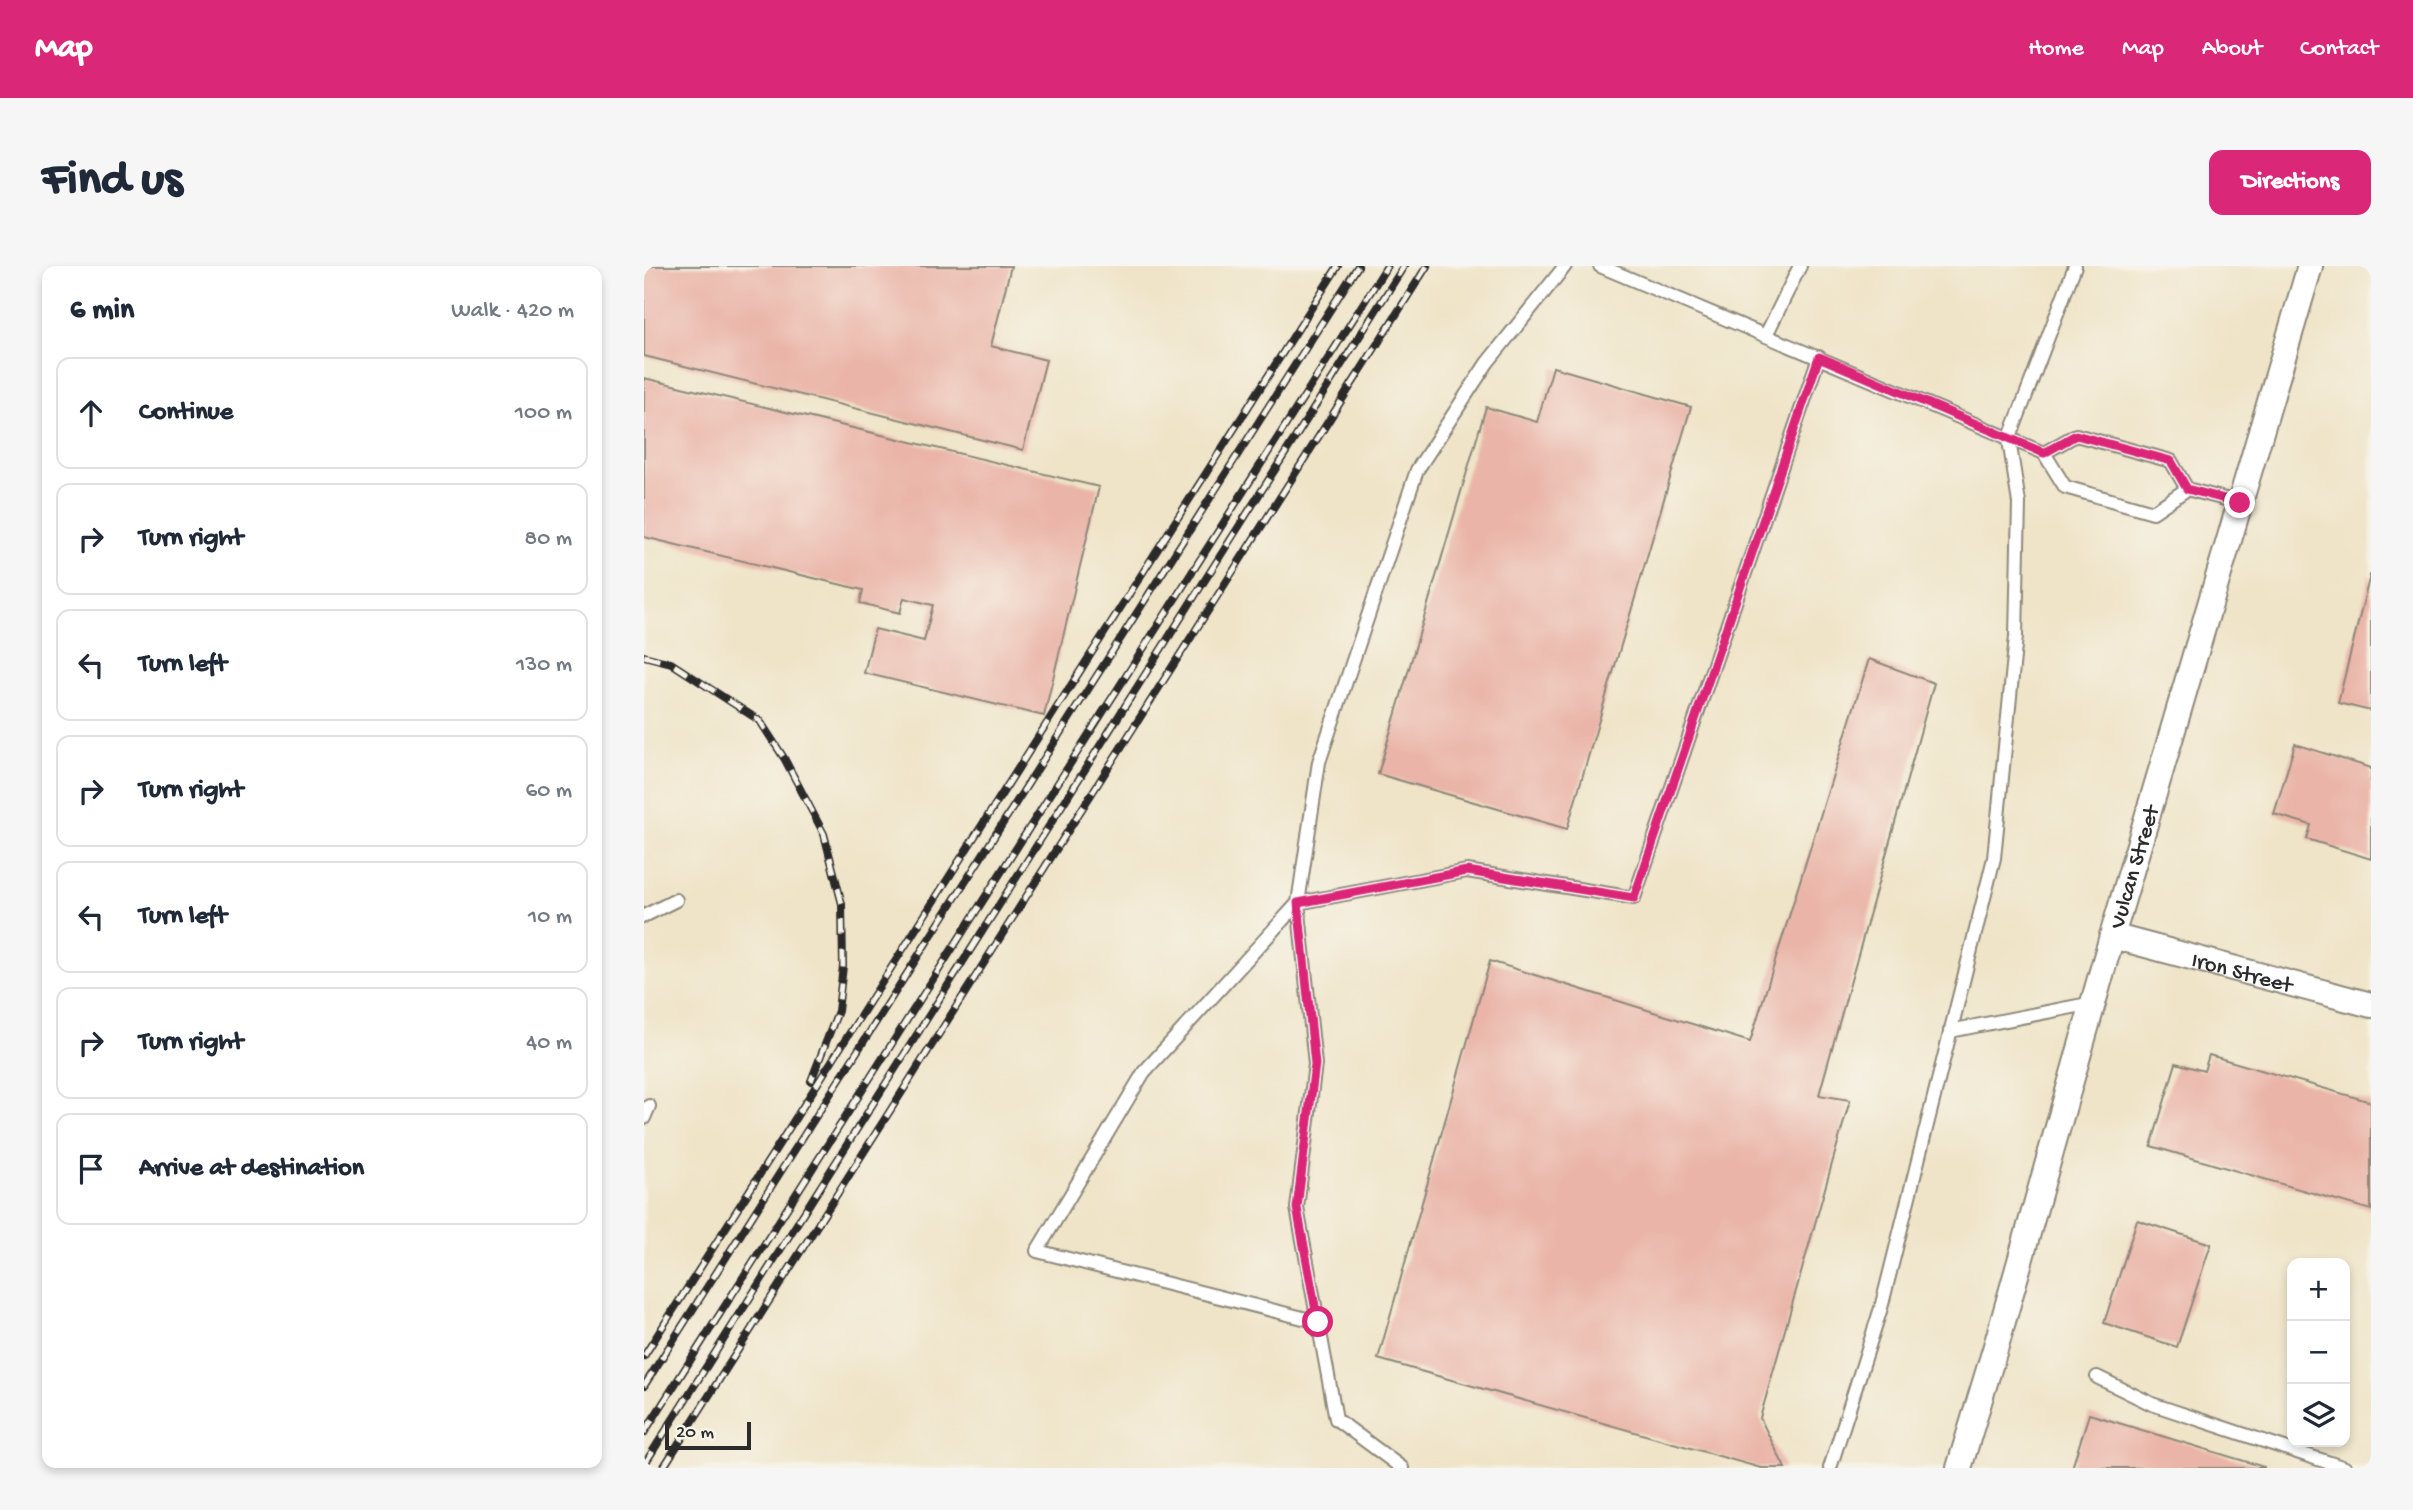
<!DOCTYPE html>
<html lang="en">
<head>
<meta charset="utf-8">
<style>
  :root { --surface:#fff; --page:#f6f6f7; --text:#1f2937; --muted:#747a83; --line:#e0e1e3; --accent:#db2777 }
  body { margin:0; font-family:"Gochi Hand",sans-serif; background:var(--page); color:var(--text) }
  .controls { position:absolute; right:21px; bottom:21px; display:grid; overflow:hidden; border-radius:14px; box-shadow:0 4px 10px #0003 }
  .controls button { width:63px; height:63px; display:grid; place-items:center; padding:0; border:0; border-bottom:2px solid var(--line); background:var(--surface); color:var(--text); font:35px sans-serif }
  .scale { position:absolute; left:21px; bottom:18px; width:86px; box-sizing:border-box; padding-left:7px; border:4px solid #2b2b2b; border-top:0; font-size:19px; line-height:24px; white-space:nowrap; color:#2b2b2b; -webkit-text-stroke:5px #f7f3e8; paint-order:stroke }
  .stop { position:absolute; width:21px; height:21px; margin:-16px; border:5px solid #db2777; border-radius:50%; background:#fff }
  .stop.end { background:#db2777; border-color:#fff; box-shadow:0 2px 7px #0008 }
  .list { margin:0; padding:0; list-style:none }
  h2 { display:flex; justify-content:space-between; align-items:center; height:91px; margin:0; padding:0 28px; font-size:30px }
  h2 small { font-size:23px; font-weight:400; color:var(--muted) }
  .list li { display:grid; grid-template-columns:46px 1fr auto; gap:21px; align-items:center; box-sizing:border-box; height:112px; margin:0 14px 14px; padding:0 14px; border:2px solid var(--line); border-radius:14px }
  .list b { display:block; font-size:26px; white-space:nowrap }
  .list em { font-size:23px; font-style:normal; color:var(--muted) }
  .icon { flex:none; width:38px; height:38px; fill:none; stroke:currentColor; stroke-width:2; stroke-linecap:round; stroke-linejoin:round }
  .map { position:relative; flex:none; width:1727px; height:1202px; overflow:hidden; border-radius:14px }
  header { display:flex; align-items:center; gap:42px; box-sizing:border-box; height:98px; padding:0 35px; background:var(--accent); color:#fff }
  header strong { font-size:33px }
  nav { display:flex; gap:38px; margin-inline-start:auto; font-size:24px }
  .intro { display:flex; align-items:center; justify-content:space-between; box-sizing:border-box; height:168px; padding:0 42px }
  h1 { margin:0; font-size:49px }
  .button { padding:18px 32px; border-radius:14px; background:var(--accent); color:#fff; font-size:24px; font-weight:700 }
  main { display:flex; gap:42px; padding:0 42px }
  aside { flex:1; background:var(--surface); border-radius:14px; box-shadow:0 4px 10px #0003 }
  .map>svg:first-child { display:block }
  .building { fill:#eab5a8 }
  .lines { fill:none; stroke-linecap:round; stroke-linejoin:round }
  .service-casing { stroke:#8d887a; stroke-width:16 }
  .minor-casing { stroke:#8d887a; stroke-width:28 }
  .service { stroke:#fff; stroke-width:12 }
  .minor { stroke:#fff; stroke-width:24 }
  .rail-casing { stroke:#2b2b2b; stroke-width:8 }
  .rail { stroke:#f7f3e8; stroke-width:5; stroke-dasharray:16; stroke-linecap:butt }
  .route { stroke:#db2777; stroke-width:9 }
  .labels { text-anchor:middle; stroke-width:7; stroke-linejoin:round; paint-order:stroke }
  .street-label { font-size:23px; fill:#2b2b2b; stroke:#f7f3e8 }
</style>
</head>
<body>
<header>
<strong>Map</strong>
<nav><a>Home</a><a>Map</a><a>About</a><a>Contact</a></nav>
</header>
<div class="intro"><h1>Find us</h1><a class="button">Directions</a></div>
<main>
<aside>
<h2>6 min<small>Walk · 420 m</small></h2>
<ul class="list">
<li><svg class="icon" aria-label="ahead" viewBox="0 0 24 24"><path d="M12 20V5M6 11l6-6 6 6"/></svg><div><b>Continue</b></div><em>100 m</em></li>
<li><svg class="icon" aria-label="right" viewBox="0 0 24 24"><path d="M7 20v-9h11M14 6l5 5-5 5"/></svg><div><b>Turn right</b></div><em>80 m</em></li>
<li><svg class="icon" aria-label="left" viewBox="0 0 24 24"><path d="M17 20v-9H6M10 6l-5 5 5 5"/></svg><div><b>Turn left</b></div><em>130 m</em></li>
<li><svg class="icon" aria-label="right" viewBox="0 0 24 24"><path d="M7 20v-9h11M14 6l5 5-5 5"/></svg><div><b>Turn right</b></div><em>60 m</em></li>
<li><svg class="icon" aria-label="left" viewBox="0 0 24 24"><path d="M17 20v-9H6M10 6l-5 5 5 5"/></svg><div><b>Turn left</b></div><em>10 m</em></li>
<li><svg class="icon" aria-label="right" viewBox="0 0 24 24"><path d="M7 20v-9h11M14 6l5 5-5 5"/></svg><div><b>Turn right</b></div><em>40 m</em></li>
<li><svg class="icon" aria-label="arrive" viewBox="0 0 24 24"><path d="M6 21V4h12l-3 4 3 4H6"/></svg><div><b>Arrive at destination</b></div></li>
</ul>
</aside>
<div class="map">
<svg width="1727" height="1202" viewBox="0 0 1727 1202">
  <rect width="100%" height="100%" fill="#f7f3e8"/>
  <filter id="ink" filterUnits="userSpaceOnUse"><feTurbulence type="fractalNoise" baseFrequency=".0143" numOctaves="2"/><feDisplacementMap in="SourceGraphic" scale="14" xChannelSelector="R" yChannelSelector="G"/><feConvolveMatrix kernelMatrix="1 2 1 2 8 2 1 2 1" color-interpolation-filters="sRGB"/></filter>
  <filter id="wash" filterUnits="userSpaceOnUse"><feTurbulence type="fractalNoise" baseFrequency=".00686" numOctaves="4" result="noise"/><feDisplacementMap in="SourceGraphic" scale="28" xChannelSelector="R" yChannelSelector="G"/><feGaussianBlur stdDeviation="1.57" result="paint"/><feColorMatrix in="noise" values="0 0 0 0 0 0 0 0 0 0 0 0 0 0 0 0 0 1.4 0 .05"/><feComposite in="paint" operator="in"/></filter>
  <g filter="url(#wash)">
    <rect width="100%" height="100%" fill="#efe4c8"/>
    <g id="blocks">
      <path class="building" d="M0 0H367L347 80 402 94 379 184 0 90Z
        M909 101 1047 141 923 563 734 508 842 141 893 156Z
        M0 112 455 221 400 450 220 407 231 363 280 375 289 339 260 332 256 347 216 337 219 324 0 271Z
        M1726 309H1727V445L1694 437Z
        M1225 393 1290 417 1175 829 1206 834 1116 1152 1141 1202H1117L734 1093 846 695 1106 776Z
        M1651 478 1727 502V593L1663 573 1667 559 1630 548Z
        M1565 789 1727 836V944L1507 880 1532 797 1560 805Z
        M1493 954 1567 978 1533 1081 1460 1057Z
        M1445 1148 1620 1201V1202H1428Z"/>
    </g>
  </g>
  <g filter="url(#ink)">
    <use href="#blocks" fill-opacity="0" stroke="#8d887a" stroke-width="2"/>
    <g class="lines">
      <defs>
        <path id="service" d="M956 0 1400 187
          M1122 69 1156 0
          M1543 223 1509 246 1421 221 1400 187 1432 169 1527 195 1543 223 1596 237
          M0 650 32 634
          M1306 765 1449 737
          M0 852 5 840
          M675 1056 393 985 500 806 654 637 823 605 990 632 1175 91
          M1453 1111 1508 1138 1701 1202
          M758 1202 692 1153 653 942 671 798 654 637 675 496 773 204 843 97 921 0
          M1186 1202 1237 1042 1350 592 1372 370 1375 237 1365 174 1431 0"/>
        <g id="minor">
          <path id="s1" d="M1468 670 1727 739"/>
          <path id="s2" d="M1315 1202 1352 1080 1468 670 1666 0"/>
        </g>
      </defs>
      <use href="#service" class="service-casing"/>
      <use href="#minor" class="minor-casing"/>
      <use href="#service" class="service"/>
      <use href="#minor" class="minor"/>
      <defs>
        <path id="rail" d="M0 390 27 397 116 455 140 492 180 568 198 638 199 700 194 745 167 815
          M0 1090 694 0
          M0 1120 714 0
          M0 1167 743 0
          M0 1199 760 0
          M19 1202 783 0"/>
      </defs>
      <use href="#rail" class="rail-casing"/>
      <use href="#rail" class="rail"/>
    </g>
  </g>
  <g class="lines" filter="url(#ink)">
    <path class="route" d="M674 1056 653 942 671 798 654 637 823 605 990 632 1175 91 1400 187 1432 169 1527 195 1543 223 1596 237"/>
  </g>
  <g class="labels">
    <g class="street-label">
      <text dy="8" stroke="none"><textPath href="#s2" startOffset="626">Vulcan Street</textPath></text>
      <text dy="8" stroke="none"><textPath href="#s1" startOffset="135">Iron Street</textPath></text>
    </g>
  </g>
</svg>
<div class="controls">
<button>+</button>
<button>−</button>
<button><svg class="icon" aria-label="layers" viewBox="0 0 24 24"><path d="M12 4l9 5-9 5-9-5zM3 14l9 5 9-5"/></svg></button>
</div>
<div class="scale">20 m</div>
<div class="stop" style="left:674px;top:1056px"></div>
<div class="stop end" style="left:1596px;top:237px"></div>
</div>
</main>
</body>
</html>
